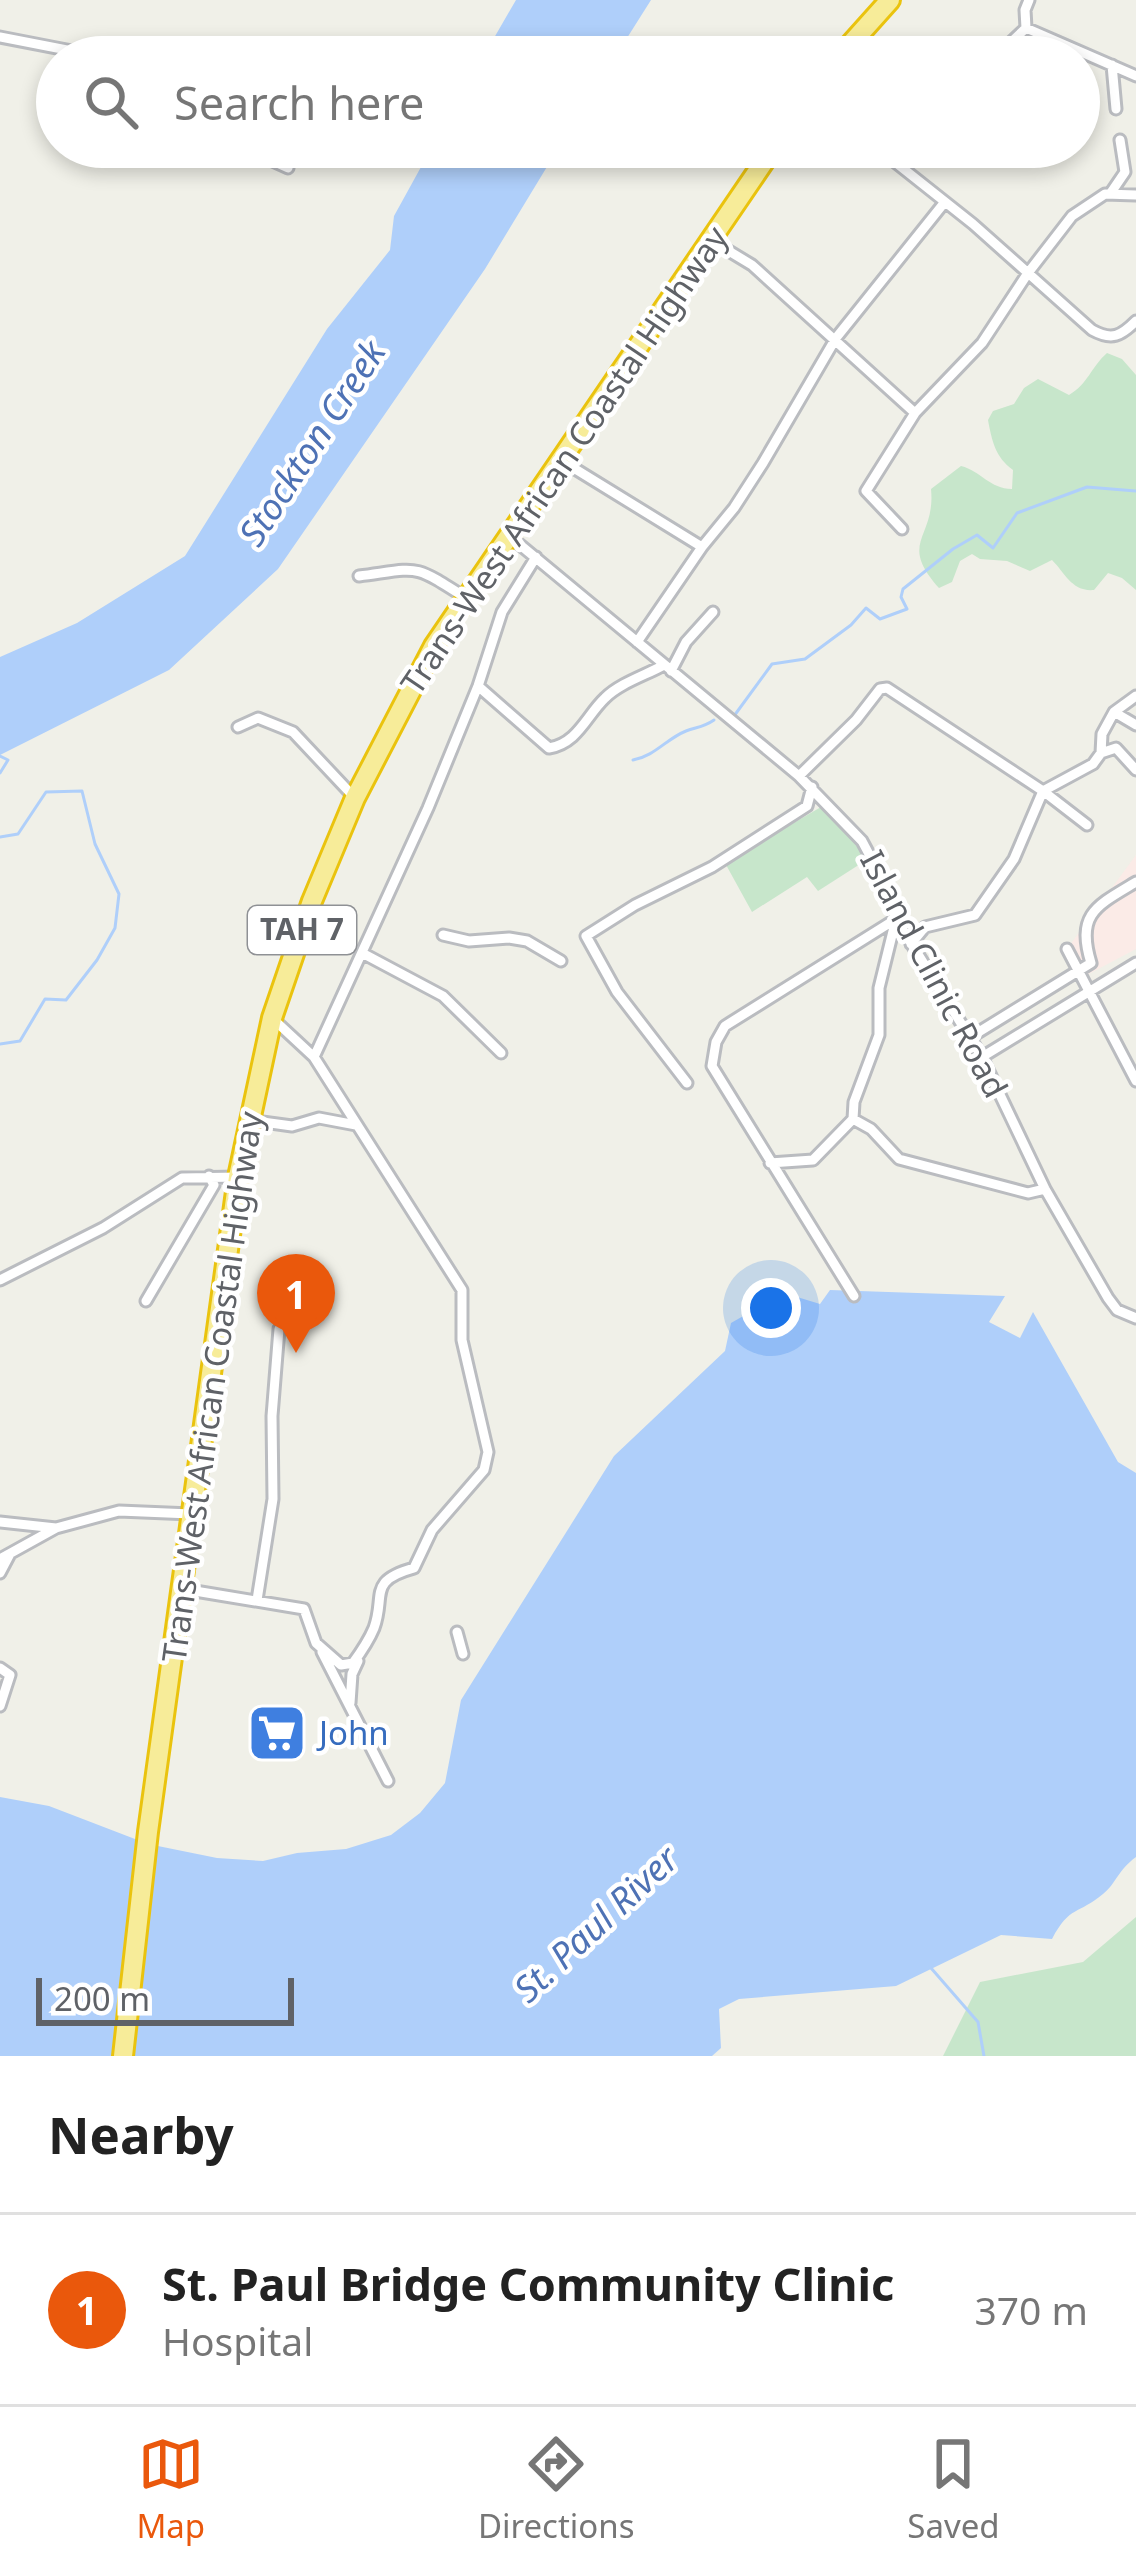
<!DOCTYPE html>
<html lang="en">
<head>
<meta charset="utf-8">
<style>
  :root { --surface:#fff; --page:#f6f6f6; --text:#222; --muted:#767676; --line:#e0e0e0; --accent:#ea580c }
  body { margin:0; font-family:"Noto Sans",sans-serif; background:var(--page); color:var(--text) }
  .scale { position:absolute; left:36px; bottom:30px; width:258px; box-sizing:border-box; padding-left:12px; border:6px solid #5f6267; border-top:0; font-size:33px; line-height:42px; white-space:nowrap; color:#5f6267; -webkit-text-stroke:9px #fff; paint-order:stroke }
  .you { position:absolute; left:771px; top:1308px; width:42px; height:42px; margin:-30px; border:9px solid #fff; border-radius:50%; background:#1a73e8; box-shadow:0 0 0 18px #1a73e833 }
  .badge { display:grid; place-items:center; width:78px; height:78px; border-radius:50%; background:var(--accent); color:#fff; font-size:39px; font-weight:700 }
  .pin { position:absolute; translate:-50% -99px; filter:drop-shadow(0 3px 6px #0008) }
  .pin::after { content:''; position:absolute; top:63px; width:42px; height:36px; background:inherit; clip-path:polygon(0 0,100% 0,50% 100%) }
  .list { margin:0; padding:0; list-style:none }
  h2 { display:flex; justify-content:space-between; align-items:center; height:156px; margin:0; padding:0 48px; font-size:51px }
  h2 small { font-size:39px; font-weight:400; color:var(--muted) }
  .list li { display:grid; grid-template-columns:78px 1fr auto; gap:36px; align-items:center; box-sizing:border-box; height:192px; padding:0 48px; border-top:3px solid var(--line) }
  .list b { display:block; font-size:45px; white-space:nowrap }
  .list p { margin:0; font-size:39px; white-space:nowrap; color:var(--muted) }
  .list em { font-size:39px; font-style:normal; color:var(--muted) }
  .icon { flex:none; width:66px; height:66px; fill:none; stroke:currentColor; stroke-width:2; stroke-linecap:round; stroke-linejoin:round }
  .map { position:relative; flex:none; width:1136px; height:2056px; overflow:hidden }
  .search { position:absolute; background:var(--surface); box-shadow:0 6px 18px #0003; left:36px; right:36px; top:36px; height:132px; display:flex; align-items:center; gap:30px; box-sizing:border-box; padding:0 42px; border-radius:66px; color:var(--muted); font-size:45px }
  .sheet { height:348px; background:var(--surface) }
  nav { display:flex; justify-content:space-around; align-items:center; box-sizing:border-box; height:168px; border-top:3px solid var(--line); background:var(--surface); font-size:33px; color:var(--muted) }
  nav a { display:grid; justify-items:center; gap:6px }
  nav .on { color:var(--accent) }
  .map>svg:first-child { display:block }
  .medical { fill:#fbebe7 }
  .green { fill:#c7e6cb }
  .water { fill:#afcffa }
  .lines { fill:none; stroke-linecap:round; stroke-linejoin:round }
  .stream { stroke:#afcffa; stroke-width:3 }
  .street-casing { stroke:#babcc0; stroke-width:15 }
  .highway-casing { stroke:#eac30e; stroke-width:24 }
  .street { stroke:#fff; stroke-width:9 }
  .highway { stroke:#f7ec99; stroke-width:18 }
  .labels { text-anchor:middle; stroke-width:9; stroke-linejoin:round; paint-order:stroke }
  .shield { fill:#fff; stroke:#8f9195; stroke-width:3 }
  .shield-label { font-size:30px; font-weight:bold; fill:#5f6267 }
  .street-label { font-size:33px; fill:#5f6267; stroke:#fff }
  .shop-label { font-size:33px; fill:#366cbe; stroke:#fff; text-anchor:start }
  .water-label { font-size:36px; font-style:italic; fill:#4e72b5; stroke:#fff }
</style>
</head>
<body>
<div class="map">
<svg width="1136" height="2056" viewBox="0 0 1136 2056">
  <rect width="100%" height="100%" fill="#f0f0e8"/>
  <path class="medical" d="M1136 855V949L1083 977 1067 949Z"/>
  <path class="green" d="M1107 353 1122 359 1136 375V590L1122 578 1108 573 1094 590C1072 592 1065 573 1052 560L1030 571 1007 561 980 559 972 554 960 561 952 582 939 588C897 541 936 539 931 489L961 466C981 471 990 489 1012 489L1013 470C995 457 992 441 988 420L993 411 1014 404 1024 388 1038 379 1069 395C1088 384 1091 367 1107 353Z
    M821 807 860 843 868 859 818 891 807 877 752 912 725 863Z
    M1136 1917V2056H943L980 1982 1083 1962Z"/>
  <path class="water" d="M516 0H651L615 57H483Z
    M432 147H559L485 269 278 569 169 670 0 755V657L77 623 185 556 327 329 390 250 394 216Z
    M830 1290 1005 1296 989 1322 1020 1338 1033 1312 1118 1462 1136 1473V1857C1117 1871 1116 1884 1103 1894 1078 1915 1070 1905 1052 1939L1001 1935 896 1986 739 1999 719 2009 721 2048 712 2056H0V1797L49 1806 148 1844 217 1858 263 1861 297 1853 346 1849 391 1835 420 1813 445 1783 461 1700 614 1456 725 1351 731 1323 784 1293 820 1304Z"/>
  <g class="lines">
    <path class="stream" d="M734 716 772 664 805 659 851 625 866 608 880 619 907 609 901 597 903 589 953 549 977 535 993 548 1017 513 1087 487 1136 491
      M0 756 8 760 0 773
      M633 760C655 756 666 739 686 731 697 727 704 727 714 720
      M0 837 18 834 46 792 82 791 95 844 119 894 115 928 97 960 66 1000 45 999 20 1041 0 1044
      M931 1968 978 2022 984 2056"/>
    <defs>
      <path id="street" d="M1029 0 1025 10 1026 28 1136 76
        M0 37 103 57
        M1004 57 1007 46 1026 28
        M1112 65 1116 109
        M242 147 288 168
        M876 147 973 224 1092 330C1112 341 1121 336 1136 321
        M1110 194 1125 172 1120 140
        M709 239 752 265 915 413
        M559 459 702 547 734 508 763 463 836 338 944 203
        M902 529 866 491 915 413 982 343 1028 273 1072 216 1105 194 1136 195
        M507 534 799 776 862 841 886 886 896 919 982 1057 1045 1189 1108 1298 1117 1310 1136 1318
        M359 576C421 568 411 563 466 598
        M637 642 702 547
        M671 671 686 642 713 612
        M478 686 549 748C578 743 586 716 605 698 620 683 646 675 664 665
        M1114 712 1136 725
        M238 727 258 718 293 732 355 798
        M1101 753 1116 748 1136 770
        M799 776 856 720 880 689 887 688 1043 791 1093 764 1101 753 1102 734 1114 712 1136 696
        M443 935 469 941 509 938 527 941 561 961
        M911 944 925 927 975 915 1014 859 1043 791 1087 825
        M1067 949 1136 1081
        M364 954 443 996 501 1053
        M969 1038 1091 963C1076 914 1096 906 1136 882
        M314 1057 428 808 478 686 502 612 536 557
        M982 1057 1136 963
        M687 1083 617 992 586 936 635 905 712 867 807 806 812 787
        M853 1119 854 1102 879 1035V988L896 919 725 1026 716 1042 712 1066 854 1296
        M249 1120 292 1126 319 1118 356 1125
        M770 1163 813 1160 853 1119 871 1129 899 1159 1028 1193 1045 1189
        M0 1280 103 1228 182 1178 238 1177
        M146 1301 214 1185 209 1176
        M0 1522 56 1528
        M0 1559 56 1528 119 1511 191 1514
        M0 1573 10 1554
        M183 1589 304 1609 316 1643 341 1665 353 1663C361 1652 369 1640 374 1628 386 1595 367 1581 414 1568L432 1530 484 1470 488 1452 462 1340V1290L314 1057 272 1018
        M257 1600 273 1499 272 1416 279 1329
        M457 1632 463 1654
        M322 1652 388 1781
        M0 1668 10 1675 0 1706
        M350 1703 352 1674 358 1661"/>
      <path id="highway" d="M839 57 890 0
        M123 2056 148 1832 238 1177 272 1018 312 901 355 798 434 646 774 147"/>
    </defs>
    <use href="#street" class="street-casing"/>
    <use href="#highway" class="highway-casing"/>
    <use href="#street" class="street"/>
    <use href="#highway" class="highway"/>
  </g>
  <defs>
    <symbol id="supermarket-square" viewBox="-11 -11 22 22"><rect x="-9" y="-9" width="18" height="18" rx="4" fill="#3f7fe0" stroke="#fff"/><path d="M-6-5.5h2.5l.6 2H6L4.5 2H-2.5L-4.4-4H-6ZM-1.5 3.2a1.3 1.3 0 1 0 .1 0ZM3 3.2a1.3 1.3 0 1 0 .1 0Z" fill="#fff"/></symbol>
  </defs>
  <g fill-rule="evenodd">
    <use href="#supermarket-square" x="244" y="1700" width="66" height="66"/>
  </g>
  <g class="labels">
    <rect class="shield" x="248" y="906" width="108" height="48" rx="9"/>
    <g class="shield-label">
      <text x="302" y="940">TAH 7</text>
    </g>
    <g class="street-label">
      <text transform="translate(564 460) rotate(-56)" y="12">Trans-West African Coastal Highway</text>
      <text transform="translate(934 974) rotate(62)" y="12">Island Clinic Road</text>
      <text transform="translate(212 1387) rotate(-82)" y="12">Trans-West African Coastal Highway</text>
    </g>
    <g class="shop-label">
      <text x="319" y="1745">John</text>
    </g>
    <g class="water-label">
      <text transform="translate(312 443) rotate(-57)" y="13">Stockton Creek</text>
      <text transform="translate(596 1924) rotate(-43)" y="13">St. Paul River</text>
    </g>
  </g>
</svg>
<div class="scale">200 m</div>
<div class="you"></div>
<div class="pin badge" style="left:296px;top:1353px">1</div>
<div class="search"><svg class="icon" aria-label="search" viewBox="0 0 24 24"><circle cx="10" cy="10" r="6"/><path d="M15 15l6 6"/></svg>Search here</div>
</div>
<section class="sheet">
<h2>Nearby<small></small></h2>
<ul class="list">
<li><span class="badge">1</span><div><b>St. Paul Bridge Community Clinic</b><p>Hospital</p></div><em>370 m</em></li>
</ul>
</section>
<nav>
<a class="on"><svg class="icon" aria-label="map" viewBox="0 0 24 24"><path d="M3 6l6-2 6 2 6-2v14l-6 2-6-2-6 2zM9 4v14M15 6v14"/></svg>Map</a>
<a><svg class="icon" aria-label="directions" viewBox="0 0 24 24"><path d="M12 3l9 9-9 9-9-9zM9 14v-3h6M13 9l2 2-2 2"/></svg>Directions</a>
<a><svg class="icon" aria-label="saved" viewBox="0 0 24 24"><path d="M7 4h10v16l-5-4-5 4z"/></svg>Saved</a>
</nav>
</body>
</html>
